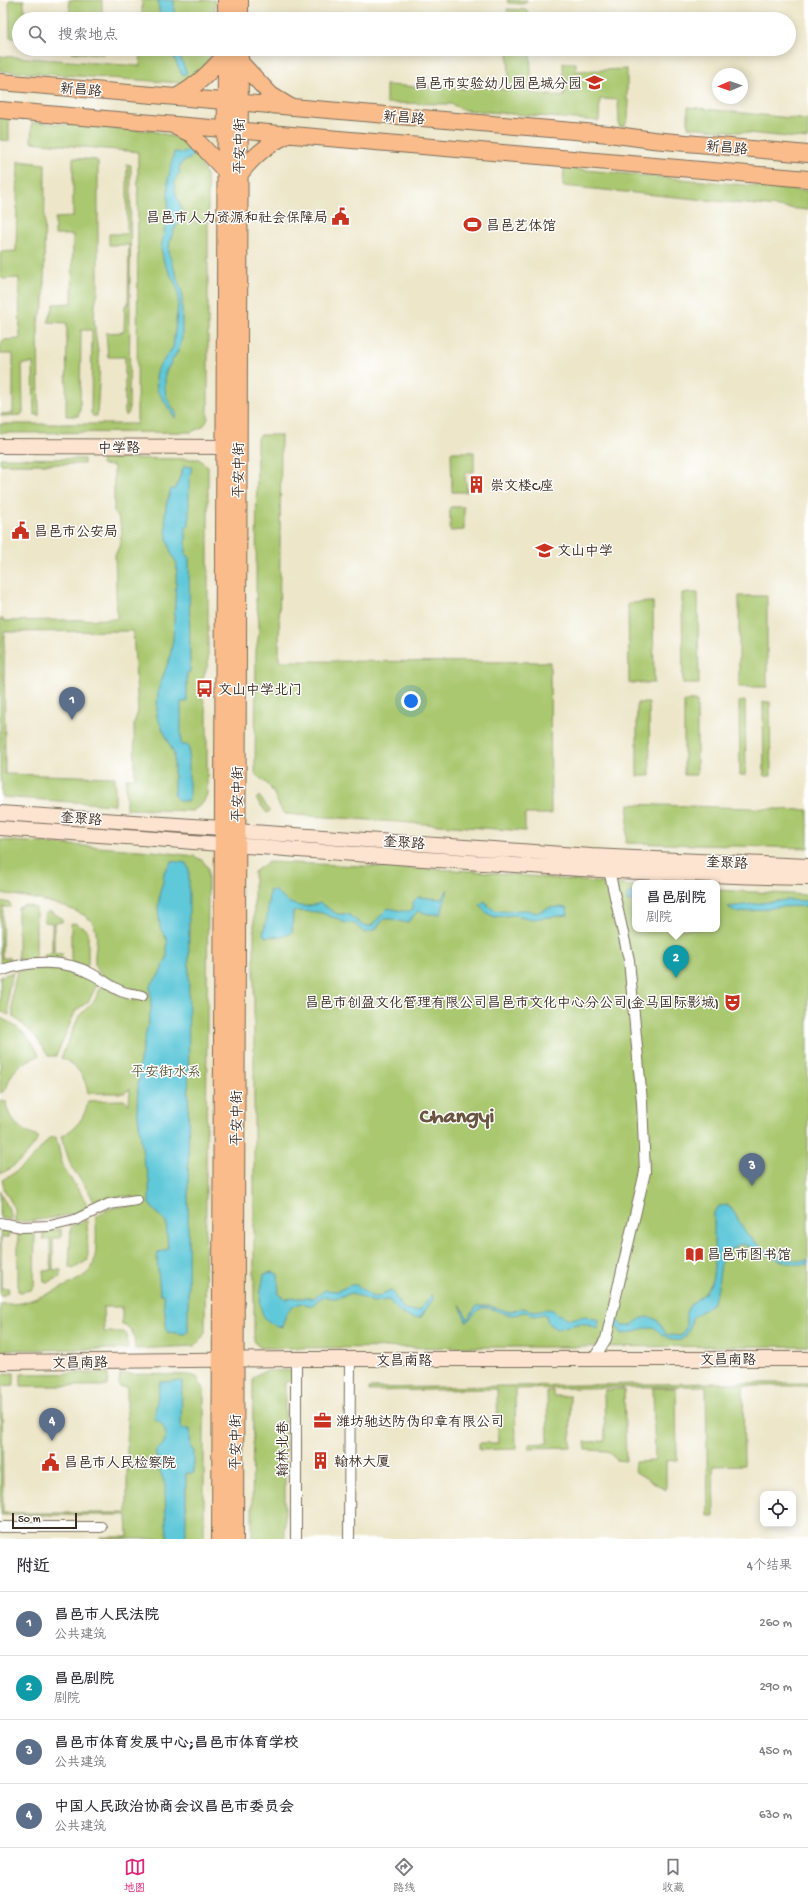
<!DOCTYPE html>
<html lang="zh">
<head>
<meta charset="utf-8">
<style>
  :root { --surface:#fff; --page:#f7f7f7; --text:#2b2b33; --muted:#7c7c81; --line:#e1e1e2; --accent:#db2777 }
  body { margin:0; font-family:"Gochi Hand","LXGW WenKai TC",sans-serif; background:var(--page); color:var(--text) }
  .controls { position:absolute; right:12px; bottom:12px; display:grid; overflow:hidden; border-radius:8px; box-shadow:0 2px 10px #0003 }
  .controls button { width:36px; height:36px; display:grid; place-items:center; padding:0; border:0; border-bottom:1px solid var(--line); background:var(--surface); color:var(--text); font:20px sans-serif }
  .compass { position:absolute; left:712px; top:68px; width:36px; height:36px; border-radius:50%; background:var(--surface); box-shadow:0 2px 10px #0003; rotate:268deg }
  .scale { position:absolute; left:12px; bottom:10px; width:65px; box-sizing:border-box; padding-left:4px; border:2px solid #3b2a1e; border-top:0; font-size:11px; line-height:14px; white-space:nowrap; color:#3b2a1e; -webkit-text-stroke:3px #fff; paint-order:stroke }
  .you { position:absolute; left:411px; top:701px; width:14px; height:14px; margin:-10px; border:3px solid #fff; border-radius:50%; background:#1a73e8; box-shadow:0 0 0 6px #1a73e833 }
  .badge { display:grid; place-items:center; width:26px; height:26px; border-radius:50%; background:var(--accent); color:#fff; font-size:13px; font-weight:700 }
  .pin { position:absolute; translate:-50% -33px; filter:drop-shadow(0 1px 2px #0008) }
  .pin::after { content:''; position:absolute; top:21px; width:14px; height:12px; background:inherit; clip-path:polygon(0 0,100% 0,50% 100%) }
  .popup { position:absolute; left:632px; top:880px; width:88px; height:52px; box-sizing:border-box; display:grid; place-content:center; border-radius:8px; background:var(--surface); filter:drop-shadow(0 1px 3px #0005); font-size:13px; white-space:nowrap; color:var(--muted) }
  .popup b { font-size:15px; color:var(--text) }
  .popup::after { content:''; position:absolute; left:50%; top:100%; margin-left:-8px; border:8px solid transparent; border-top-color:var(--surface) }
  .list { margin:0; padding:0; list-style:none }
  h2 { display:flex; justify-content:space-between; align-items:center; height:52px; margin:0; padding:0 16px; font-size:17px }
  h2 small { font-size:13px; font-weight:400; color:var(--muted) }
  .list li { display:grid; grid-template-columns:26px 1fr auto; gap:12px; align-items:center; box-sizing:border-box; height:64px; padding:0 16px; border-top:1px solid var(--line) }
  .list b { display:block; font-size:15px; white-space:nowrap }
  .list p { margin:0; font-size:13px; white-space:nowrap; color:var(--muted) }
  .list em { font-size:13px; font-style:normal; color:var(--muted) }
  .icon { flex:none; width:22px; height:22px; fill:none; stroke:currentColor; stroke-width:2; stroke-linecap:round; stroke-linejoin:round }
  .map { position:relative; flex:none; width:808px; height:1539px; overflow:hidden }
  .search { position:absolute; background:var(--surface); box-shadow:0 2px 10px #0003; left:12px; right:12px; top:12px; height:44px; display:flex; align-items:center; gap:10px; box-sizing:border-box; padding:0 14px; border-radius:22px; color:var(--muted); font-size:15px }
  .sheet { height:308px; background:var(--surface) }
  nav { display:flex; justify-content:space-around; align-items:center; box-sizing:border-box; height:56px; border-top:1px solid var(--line); background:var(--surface); font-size:11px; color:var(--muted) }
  nav a { display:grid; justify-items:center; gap:2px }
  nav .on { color:var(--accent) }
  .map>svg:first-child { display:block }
  .green { fill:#aac870; stroke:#727947 }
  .water { fill:#5fc8d9; stroke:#4d797c }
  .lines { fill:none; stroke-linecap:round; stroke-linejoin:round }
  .street-casing { stroke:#796c5a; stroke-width:12 }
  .secondary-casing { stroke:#796c5a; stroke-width:16 }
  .primary-casing { stroke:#796c5a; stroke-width:18 }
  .street { stroke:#fff; stroke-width:10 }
  .secondary { stroke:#fde4d1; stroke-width:14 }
  .primary { stroke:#fabc8b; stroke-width:16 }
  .labels { text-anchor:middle; stroke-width:3; stroke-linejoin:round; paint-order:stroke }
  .poi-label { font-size:14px; fill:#3b2a1e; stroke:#fff; text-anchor:start }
  .street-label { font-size:14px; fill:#3b2a1e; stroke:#fff }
  .park-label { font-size:14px; fill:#5c5937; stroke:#fff }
  .town-label { font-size:22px; font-weight:bold; fill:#6a5540; stroke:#fff }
</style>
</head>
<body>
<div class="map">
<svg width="808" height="1539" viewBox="0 0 808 1539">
  <rect width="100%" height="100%" fill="#fff"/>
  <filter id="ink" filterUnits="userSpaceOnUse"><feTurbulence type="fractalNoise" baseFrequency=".025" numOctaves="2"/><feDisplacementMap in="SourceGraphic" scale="8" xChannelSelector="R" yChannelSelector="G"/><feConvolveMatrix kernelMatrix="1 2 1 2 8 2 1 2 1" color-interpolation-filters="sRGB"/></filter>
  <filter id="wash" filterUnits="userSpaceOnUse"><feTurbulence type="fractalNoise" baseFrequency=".012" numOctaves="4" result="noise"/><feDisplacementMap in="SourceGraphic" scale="16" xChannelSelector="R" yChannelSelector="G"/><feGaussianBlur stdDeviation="0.9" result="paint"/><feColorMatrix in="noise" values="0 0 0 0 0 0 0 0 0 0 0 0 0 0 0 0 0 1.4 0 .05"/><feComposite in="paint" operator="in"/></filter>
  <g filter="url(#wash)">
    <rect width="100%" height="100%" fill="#ede6c9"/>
    <path class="green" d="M9 0H24V19H19V40L10 37Z
      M69 0H102V19H70Z
      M142 0H215V19H142Z
      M507 0H527V1L523 4 508 3Z
      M507 9 525 10 528 11V19H508Z
      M70 49H103V54L71 52Z
      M141 49H213C205 68 202 74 183 83L0 71V56L140 66Z
      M508 49H530L532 93 564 97 563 63H576V71L627 69V100L629 101 628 119 624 127 619 126 618 100 600 99 599 121 464 110 451 104 386 103V85L466 89 477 86 509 90Z
      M688 107 808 120V139L688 127Z
      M0 117 9 118V141L0 140Z
      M32 122 153 131 164 134 179 139 194 151 206 174 208 185V418C205 428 199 428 191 432L0 433V424H137L138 152 31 142Z
      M73 158 96 160 98 163V292C90 316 97 337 99 360 100 378 98 398 97 416H93L91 413 92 330H81L80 412 78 416H66L67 323 48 322 54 304 72 303 73 235H55V218L73 217Z
      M18 161 45 164 44 304 38 322 39 416 34 414 33 363 22 364 23 412 21 415 1 416V414L13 413V354H0V347L3 340 20 339 19 278 3 279 0 276V252L16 251Z
      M127 164 131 165 129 412 127 415H125V357H108L106 333 124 332 125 305H128L129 245H109V234H127Z
      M564 168 808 191V210L563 186Z
      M261 435H281L279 661 550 662 551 814H525V831L284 814C279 807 277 800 273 792 269 784 261 779 255 774L256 650C260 633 260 620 256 603L257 438Z
      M451 452H474V472H467L465 475 467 492H452Z
      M0 458 84 459V464H0Z
      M102 458 199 459 208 467V664L202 681V694L207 715V794L203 803 193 811 126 809V778H135L134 724 138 711 133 631 4 632 5 774 115 777V805L2 797V783L0 780V619H3L4 621 117 619 115 555 120 545 122 531 118 517 114 512V466L101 465Z
      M450 507H464V530L450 531Z
      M682 593H698L699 684H683Z
      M739 596H767V687H739Z
      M653 602 654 683H629L628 603Z
      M684 701H697V775H684Z
      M745 701 746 775H740L739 702Z
      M763 702H770L771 776H764Z
      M637 703H649L650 776H637Z
      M259 796 270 811 267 813 256 799Z
      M629 804 808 810V848L626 843Z
      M0 840 153 851 194 856 203 861 208 868 205 1333 199 1342 194 1346 135 1349C134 1337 135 1328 122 1325V1307H103L104 1332H124L127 1335 128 1349 0 1350V1304C7 1304 15 1304 22 1303 38 1298 82 1282 91 1269 98 1259 96 1229 96 1217 106 1207 121 1206 134 1206L132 1196 115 1197 95 1207 91 1195 71 1166 61 1136C76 1129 85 1118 88 1101L124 1100 129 1104 130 1089 124 1093H88C85 1076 77 1065 61 1058L79 1016 95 1000 102 985 123 997 134 1001 136 989C127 988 120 985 111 980 107 978 102 976 98 972 89 960 103 936 92 922 78 905 22 896 0 893Z
      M268 862 475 871 635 886V929H717V890L808 895V1346L261 1348 256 1344 254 1340V872Z
      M0 901 10 903 11 907H3L2 958H10V962L0 968Z
      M25 905 36 908V954L33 959 18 960V908Z
      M49 911 62 918V922L54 923V953H62L61 960 45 959 44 954 52 953V923L44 922 45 914Z
      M75 923 88 931V964L86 967 73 963 71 960V924Z
      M48 968 61 969 99 981 88 1002 76 1010 56 1056H48C38 1038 30 1029 13 1017L12 995 17 971Z
      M13 972 8 992 9 1015 0 1011V977Z
      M0 1018C16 1024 34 1040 39 1056 27 1060 16 1066 10 1078 7 1085 8 1090 0 1093Z
      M0 1100 6 1101C7 1120 23 1133 39 1137 30 1153 17 1166 0 1174Z
      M56 1137C59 1147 60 1159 64 1168 71 1182 83 1193 88 1208 65 1218 40 1220 15 1222V1209L5 1191 2 1180C21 1170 36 1156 49 1138Z
      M0 1191C4 1201 11 1210 12 1220L0 1218Z
      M87 1220 88 1260 73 1269 69 1267 71 1226Z
      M0 1226 9 1230V1237L1 1238V1288H9L7 1294 0 1296Z
      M61 1229V1238H53V1270H61L60 1277 47 1283 44 1282 43 1271 51 1270 50 1239H43V1232Z
      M20 1230 31 1231 35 1234 34 1286 31 1290 20 1292 18 1291V1232Z
      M293 1371V1381L285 1382V1539H252L253 1379C258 1368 282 1371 293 1371Z
      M14 1373V1385L2 1386 3 1513H127V1387H119L120 1374 189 1375 197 1377 204 1390V1539H100V1537H128L127 1515H0V1374Z
      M108 1373V1386H21V1374Z
      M712 1383H808V1386H743L744 1465 713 1466 714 1516H708L706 1386 515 1389 516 1449 479 1450V1443H498L497 1389 369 1391V1388Z
      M653 1388H676L677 1460 666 1461V1490L634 1471 635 1462 655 1461Z
      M624 1389 626 1461 617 1460 607 1451 586 1450 585 1442 605 1441 604 1390Z
      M553 1390V1396H570L571 1447 529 1448V1444L548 1443 547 1391Z"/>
    <path class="water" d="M158 0H174V19H160Z
      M170 49H179L180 57 187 73 182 75Z
      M190 148 194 151 191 158 181 163 179 169 180 173 178 174C167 194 187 203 180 223L176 226 170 240 169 254 182 292V338L179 349 165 373V386L166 396 177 415 175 418 157 390 156 376 158 368 173 347 178 305V292L175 283 164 263 161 248 168 212V179L174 152 185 153Z
      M184 466 192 467 189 481V526L186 527V556H189L190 672 187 673V702H181V745H189V801H179L174 796V754L157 717V710L158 690 170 657 173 638 177 564 171 553 167 539 165 517 166 505 171 489H175Z
      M172 861 186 863 189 869 188 1332 185 1334 167 1332 163 1294H160L157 1257 158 1253 168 1249 166 1223 149 1204C149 1190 151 1177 144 1164L137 1108 139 1065 151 1009 150 986 160 973 167 957V940L160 928 158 909 160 890 163 882 164 872Z
      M448 889 441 914H429L418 911 407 923 391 919H384L375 930 364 933 355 924 342 922 339 919C331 918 325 913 317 912 309 911 301 912 293 911L292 933C279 939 277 935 265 937L263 933 267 917 269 891 275 890C287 905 302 910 320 903L337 914H348L362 925 371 926 388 908 402 911H409L413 909V902L418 897 441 899Z
      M635 892V901L627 902V894Z
      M786 900 808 901V906L778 907 738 913 728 907Z
      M485 901C494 917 510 909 525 910 529 910 533 912 537 913 547 907 557 906 567 908L568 915 532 919 515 915 494 917 485 912 480 904Z
      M728 1205C736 1213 737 1219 743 1228 753 1246 788 1265 808 1260V1264C782 1268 764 1249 740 1244L727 1252 721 1263 717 1293 712 1304 692 1318C687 1348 672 1345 654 1327 642 1327 634 1333 622 1334L615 1325 617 1320 623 1326H631C638 1319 648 1313 658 1321 661 1324 664 1331 667 1335L681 1336 686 1327V1312L690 1305 705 1293 712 1282 714 1267V1212L719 1206Z
      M272 1272 278 1274 279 1295 286 1299 294 1298H314L325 1290 337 1291 350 1285H357L371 1296 379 1297 386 1292 392 1291 400 1305 407 1311H419L432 1294 433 1299 421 1317C406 1321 398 1311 389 1300L373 1302 352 1293C347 1294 344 1296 339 1297 329 1301 325 1291 313 1305L307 1306 302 1303C286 1309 287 1312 282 1327 253 1322 260 1295 264 1274Z
      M460 1304 468 1319 477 1306H490L510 1312 522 1308 533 1311 547 1309 553 1310 557 1314 570 1319 585 1316 599 1320 598 1329 582 1323 556 1329 549 1324 545 1314 533 1316C522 1308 521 1315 512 1315 502 1315 494 1307 483 1308 476 1310 473 1318 466 1322Z
      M182 1381 181 1429H190L191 1449H194V1473H186V1539H168L166 1525 165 1484 158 1467 155 1451C168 1444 169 1431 159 1421L154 1419 160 1382Z"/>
  </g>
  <g filter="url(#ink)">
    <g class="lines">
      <defs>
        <path id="street" d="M0 971C29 960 64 959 92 974 102 979 111 987 121 991 127 994 135 994 142 996
          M0 1223 22 1227 50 1226 75 1220 109 1204 137 1200
          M593 1360 606 1339 645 1172 642 1102 629 960 609 870
          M0 1527H101
          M296 1539V1359
          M349 1539 350 1360"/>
        <path id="secondary" d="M0 446 236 447
          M0 813 222 828 237 831 591 856 808 866
          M0 828C269 846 538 872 808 878
          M0 1362 296 1359H808"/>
        <path id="primary" d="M226 19V0
          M240 19V0
          M240 62 271 95 289 106
          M0 82 609 134 653 140 808 154
          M176 97C197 86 211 71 226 54
          M0 110 808 179
          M176 127 191 134 226 172
          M239 175C253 157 266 145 286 136
          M220 1539 226 49
          M235 1539 240 49"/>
      </defs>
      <use href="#street" class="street-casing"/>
      <use href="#secondary" class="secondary-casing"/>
      <use href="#primary" class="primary-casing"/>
      <use href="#street" class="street"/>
      <use href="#secondary" class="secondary"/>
      <use href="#primary" class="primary"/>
    </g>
  </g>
  <defs>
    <symbol id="school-bare" viewBox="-9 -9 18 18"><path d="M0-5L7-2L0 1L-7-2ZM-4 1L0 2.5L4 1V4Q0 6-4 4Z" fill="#c8321e" stroke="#fff" stroke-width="2.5" paint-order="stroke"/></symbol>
    <symbol id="civic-bare" viewBox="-9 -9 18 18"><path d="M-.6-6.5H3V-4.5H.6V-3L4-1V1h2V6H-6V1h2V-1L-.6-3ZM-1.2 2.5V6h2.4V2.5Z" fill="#c8321e" stroke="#fff" stroke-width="2.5" paint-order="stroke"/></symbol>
    <symbol id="stadium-bare" viewBox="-9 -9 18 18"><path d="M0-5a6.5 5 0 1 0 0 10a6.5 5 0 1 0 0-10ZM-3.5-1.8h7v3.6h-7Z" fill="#c8321e" stroke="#fff" stroke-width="2.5" paint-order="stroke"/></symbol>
    <symbol id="building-bare" viewBox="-9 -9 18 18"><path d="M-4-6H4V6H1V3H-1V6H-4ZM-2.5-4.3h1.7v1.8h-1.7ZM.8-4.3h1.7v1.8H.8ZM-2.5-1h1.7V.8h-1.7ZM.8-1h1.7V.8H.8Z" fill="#c8321e" stroke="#fff" stroke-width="2.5" paint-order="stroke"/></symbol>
    <symbol id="bus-bare" viewBox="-9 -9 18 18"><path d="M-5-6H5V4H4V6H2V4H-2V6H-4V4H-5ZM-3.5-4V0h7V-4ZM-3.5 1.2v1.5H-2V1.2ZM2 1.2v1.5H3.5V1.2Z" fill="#c8321e" stroke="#fff" stroke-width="2.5" paint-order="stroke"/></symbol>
    <symbol id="theatre-bare" viewBox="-9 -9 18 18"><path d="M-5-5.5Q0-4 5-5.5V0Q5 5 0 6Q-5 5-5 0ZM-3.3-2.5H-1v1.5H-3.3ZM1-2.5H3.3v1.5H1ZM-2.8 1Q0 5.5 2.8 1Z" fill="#c8321e" stroke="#fff" stroke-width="2.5" paint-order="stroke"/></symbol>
    <symbol id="library-bare" viewBox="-9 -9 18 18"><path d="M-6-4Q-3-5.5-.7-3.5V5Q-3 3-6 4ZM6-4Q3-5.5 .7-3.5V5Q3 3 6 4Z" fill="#c8321e" stroke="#fff" stroke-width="2.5" paint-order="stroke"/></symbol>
    <symbol id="office-bare" viewBox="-9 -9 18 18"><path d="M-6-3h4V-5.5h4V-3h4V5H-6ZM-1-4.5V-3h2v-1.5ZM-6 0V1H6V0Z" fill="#c8321e" stroke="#fff" stroke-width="2.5" paint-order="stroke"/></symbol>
  </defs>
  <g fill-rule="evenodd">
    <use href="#school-bare" x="582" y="70" width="25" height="25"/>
    <use href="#civic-bare" x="328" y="204" width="25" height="25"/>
    <use href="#stadium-bare" x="460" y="212" width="25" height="25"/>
    <use href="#building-bare" x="464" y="472" width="25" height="25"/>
    <use href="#civic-bare" x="8" y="518" width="25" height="25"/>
    <use href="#school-bare" x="532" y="538" width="25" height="25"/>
    <use href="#bus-bare" x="192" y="676" width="25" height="25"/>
    <use href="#theatre-bare" x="720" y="990" width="25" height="25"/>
    <use href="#library-bare" x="682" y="1242" width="25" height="25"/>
    <use href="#office-bare" x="310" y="1408" width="25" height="25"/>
    <use href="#building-bare" x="308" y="1448" width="25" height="25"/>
    <use href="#civic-bare" x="38" y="1450" width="25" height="25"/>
  </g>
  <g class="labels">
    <g class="poi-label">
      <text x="582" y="88" text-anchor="end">昌邑市实验幼儿园邑城分园</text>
      <text x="328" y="222" text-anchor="end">昌邑市人力资源和社会保障局</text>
      <text x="486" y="230">昌邑艺体馆</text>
      <text x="490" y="490">崇文楼C座</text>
      <text x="34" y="536">昌邑市公安局</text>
      <text x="557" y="555">文山中学</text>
      <text x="218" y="694">文山中学北门</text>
      <text x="719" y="1007" text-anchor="end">昌邑市创盈文化管理有限公司昌邑市文化中心分公司(金马国际影城)</text>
      <text x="707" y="1259">昌邑市图书馆</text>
      <text x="336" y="1426">潍坊驰达防伪印章有限公司</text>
      <text x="334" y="1466">翰林大厦</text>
      <text x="64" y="1467">昌邑市人民检察院</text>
    </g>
    <g class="street-label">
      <text transform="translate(81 89) rotate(5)" y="5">新昌路</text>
      <text transform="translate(404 117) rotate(5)" y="5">新昌路</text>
      <text transform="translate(239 146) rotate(-90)" y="5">平安中街</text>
      <text transform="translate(727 147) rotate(5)" y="5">新昌路</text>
      <text x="119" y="452">中学路</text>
      <text transform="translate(238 470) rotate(-90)" y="5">平安中街</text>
      <text transform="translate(237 794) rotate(-90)" y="5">平安中街</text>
      <text transform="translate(81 818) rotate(4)" y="5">奎聚路</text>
      <text transform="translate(404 842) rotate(4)" y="5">奎聚路</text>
      <text transform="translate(727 862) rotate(3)" y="5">奎聚路</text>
      <text transform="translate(236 1118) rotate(-90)" y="5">平安中街</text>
      <text x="728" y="1364">文昌南路</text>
      <text x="404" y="1365">文昌南路</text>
      <text transform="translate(80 1362) rotate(-1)" y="5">文昌南路</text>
      <text transform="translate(235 1442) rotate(-90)" y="5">平安中街</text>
      <text transform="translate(282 1449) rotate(-90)" y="5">翰林北巷</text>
    </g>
    <g class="park-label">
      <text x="166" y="1076">平安街水系</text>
    </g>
    <g class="town-label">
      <text x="457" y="1122">Changyi</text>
    </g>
  </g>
</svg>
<div class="controls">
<button><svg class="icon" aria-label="locate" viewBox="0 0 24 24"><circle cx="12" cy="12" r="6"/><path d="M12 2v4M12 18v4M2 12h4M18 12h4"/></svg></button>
</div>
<svg class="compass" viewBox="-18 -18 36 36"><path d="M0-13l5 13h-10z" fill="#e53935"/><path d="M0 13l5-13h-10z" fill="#7c7c81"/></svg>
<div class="scale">50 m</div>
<div class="you"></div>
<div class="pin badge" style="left:72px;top:720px;background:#5c6f8a">1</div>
<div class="pin badge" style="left:676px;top:978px;background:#0f9aa8">2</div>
<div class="popup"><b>昌邑剧院</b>剧院</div>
<div class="pin badge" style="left:752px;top:1186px;background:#5c6f8a">3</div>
<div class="pin badge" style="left:52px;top:1441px;background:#5c6f8a">4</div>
<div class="search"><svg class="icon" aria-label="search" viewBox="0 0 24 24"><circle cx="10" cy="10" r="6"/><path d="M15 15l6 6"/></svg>搜索地点</div>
</div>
<section class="sheet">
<h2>附近<small>4个结果</small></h2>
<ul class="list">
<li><span class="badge" style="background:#5c6f8a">1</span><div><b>昌邑市人民法院</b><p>公共建筑</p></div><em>260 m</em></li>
<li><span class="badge" style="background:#0f9aa8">2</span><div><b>昌邑剧院</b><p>剧院</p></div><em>290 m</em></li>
<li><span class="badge" style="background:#5c6f8a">3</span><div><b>昌邑市体育发展中心;昌邑市体育学校</b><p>公共建筑</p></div><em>450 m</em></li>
<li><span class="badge" style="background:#5c6f8a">4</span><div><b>中国人民政治协商会议昌邑市委员会</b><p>公共建筑</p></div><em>630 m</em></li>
</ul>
</section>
<nav>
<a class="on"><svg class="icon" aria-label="map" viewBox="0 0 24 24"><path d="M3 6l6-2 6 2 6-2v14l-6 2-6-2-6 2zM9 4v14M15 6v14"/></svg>地图</a>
<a><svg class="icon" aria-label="directions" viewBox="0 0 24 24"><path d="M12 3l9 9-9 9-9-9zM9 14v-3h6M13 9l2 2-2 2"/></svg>路线</a>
<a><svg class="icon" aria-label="saved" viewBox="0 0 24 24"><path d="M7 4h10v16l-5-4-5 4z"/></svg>收藏</a>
</nav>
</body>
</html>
